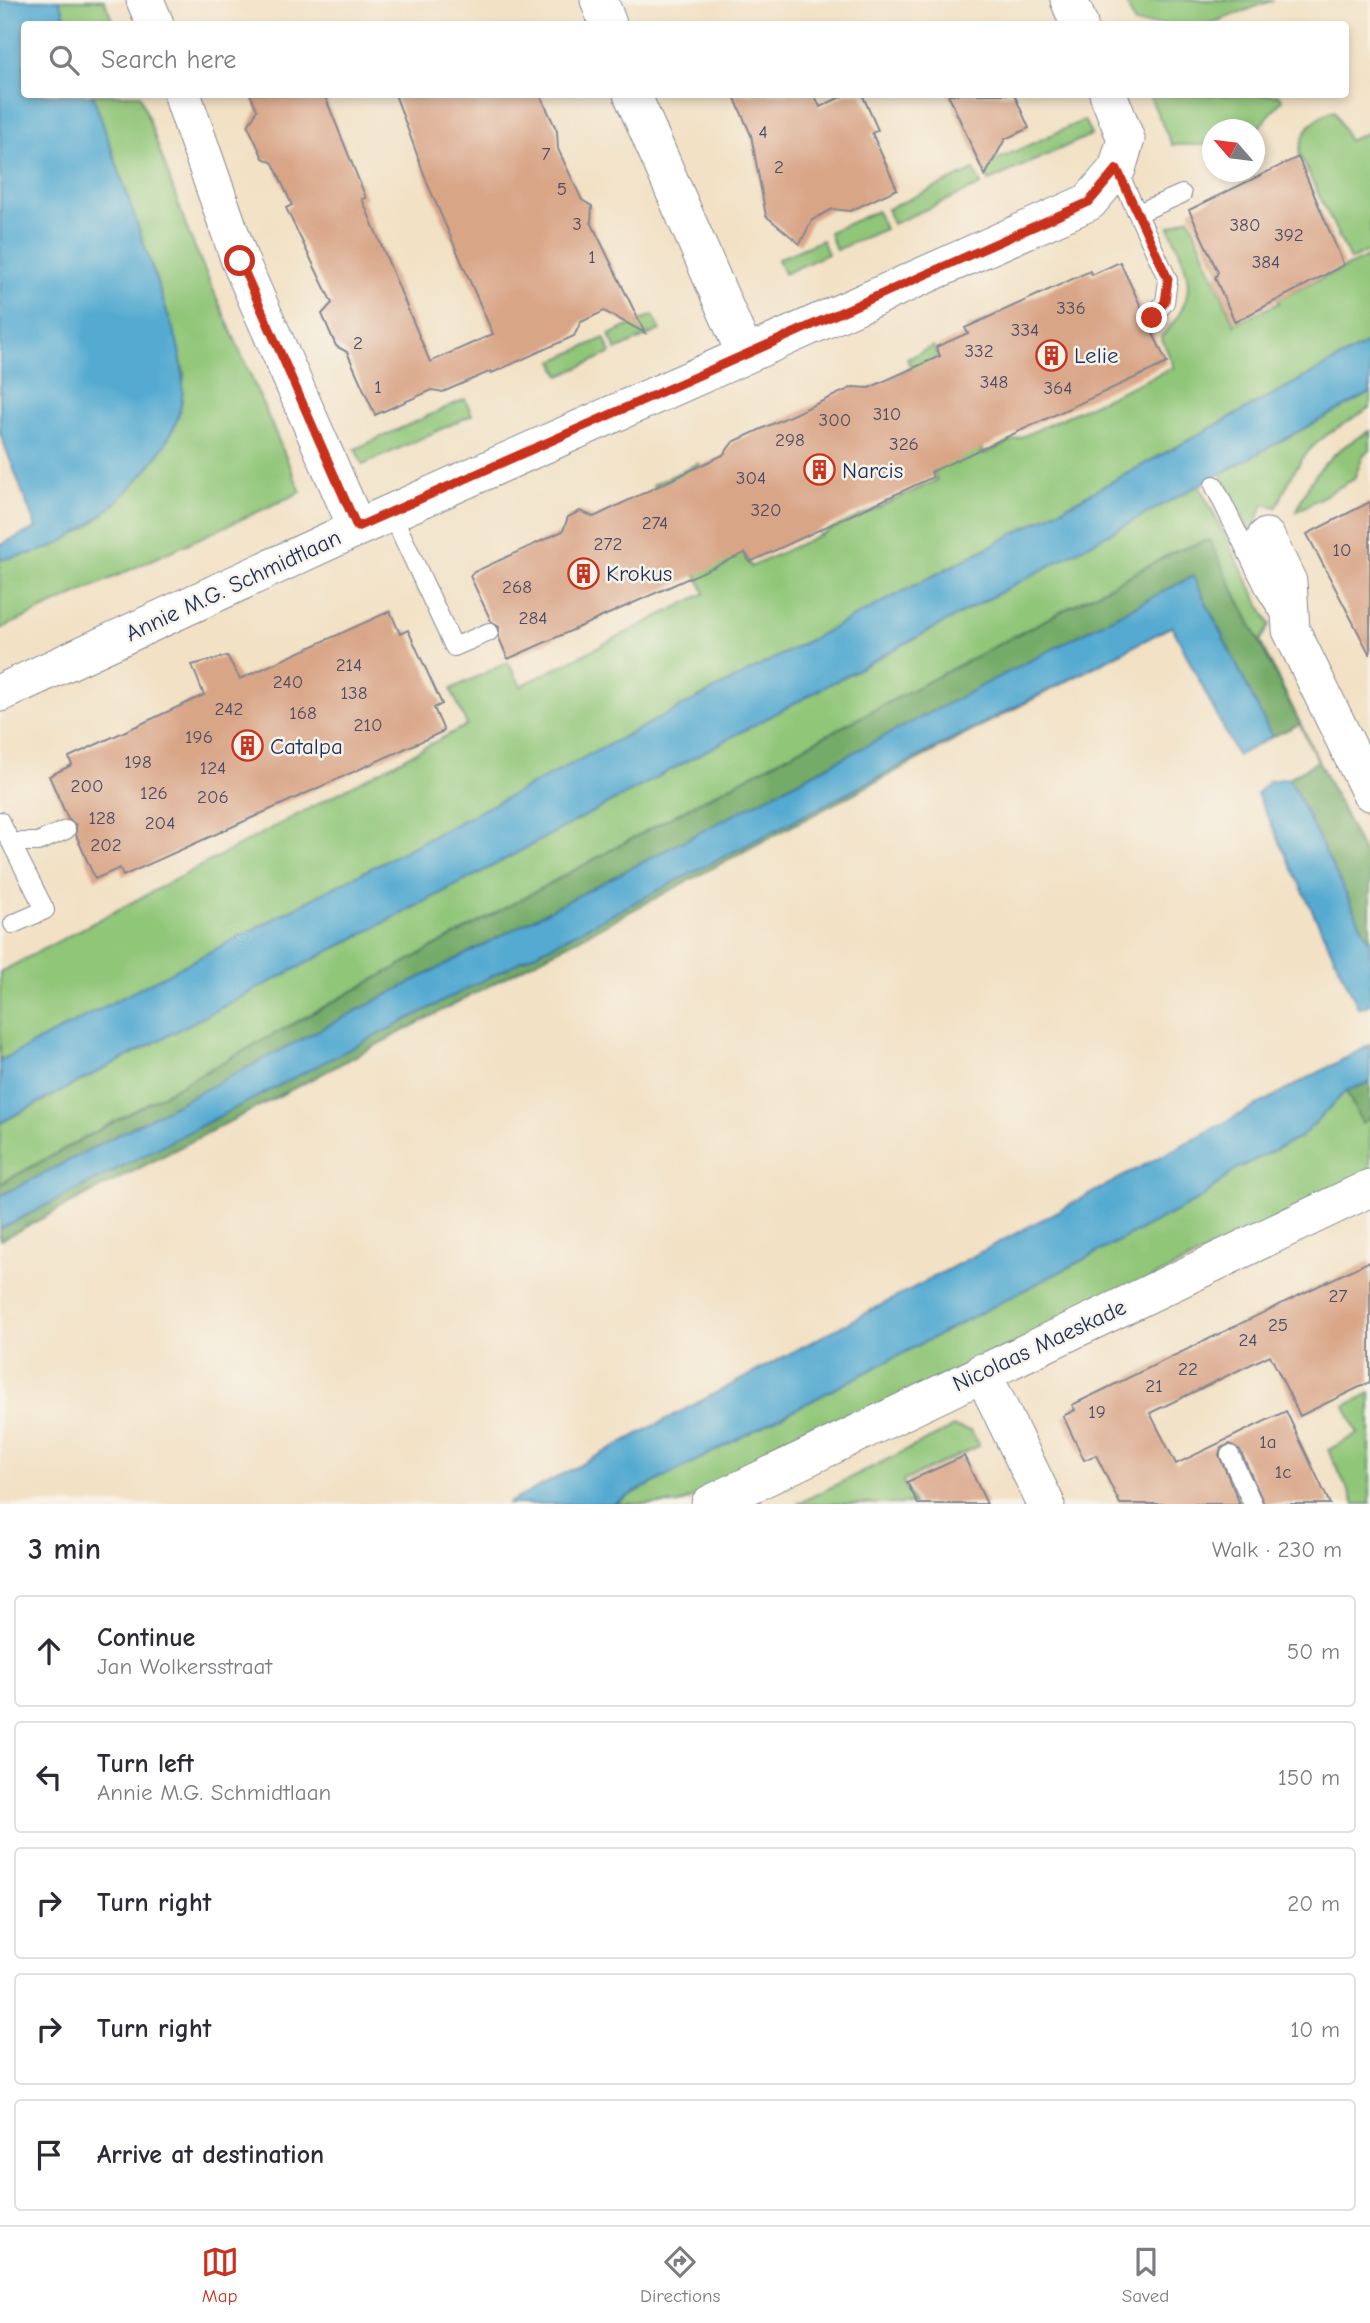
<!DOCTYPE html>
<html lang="en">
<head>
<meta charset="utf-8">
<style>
  :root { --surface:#fff; --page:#f2f2f3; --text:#2b2b33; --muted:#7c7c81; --line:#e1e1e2; --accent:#c8321e }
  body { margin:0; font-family:"Comic Neue",sans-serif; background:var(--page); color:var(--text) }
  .compass { position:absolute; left:1202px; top:119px; width:63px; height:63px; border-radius:50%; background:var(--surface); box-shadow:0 4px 10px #0003; rotate:298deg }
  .stop { position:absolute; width:21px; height:21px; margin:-16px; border:5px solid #c8321e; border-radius:50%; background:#fff }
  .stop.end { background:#c8321e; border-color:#fff; box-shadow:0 2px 7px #0008 }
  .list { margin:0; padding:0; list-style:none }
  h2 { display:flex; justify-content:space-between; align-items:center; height:91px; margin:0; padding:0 28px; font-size:30px }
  h2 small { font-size:23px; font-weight:400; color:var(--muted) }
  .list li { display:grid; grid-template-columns:46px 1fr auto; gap:21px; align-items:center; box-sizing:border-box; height:112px; margin:0 14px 14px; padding:0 14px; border:2px solid var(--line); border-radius:7px }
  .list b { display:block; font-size:26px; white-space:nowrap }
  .list p { margin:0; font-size:23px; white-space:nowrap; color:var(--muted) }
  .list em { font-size:23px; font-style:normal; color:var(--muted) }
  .icon { flex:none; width:38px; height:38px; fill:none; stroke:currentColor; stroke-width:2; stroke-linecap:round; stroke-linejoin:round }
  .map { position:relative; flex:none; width:1370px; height:1504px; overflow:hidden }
  .search { position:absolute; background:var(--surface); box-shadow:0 4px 10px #0003; left:21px; right:21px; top:21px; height:77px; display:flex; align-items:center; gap:18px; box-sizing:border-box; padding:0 24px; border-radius:7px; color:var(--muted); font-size:26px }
  .sheet { height:721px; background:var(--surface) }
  nav { display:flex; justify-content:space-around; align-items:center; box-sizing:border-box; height:98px; border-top:2px solid var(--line); background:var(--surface); font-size:19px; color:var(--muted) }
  nav a { display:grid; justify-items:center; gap:4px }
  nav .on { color:var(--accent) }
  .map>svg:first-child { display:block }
  .green { fill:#90c678; stroke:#567a6b; stroke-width:2 }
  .forest { fill:#74ab68; stroke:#486d63; stroke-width:2 }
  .water { fill:#55aad1; stroke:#386c98; stroke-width:2 }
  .building { fill:#d9a587 }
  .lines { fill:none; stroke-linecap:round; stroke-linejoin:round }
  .lane-casing { stroke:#868892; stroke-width:20 }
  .street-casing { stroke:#868892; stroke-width:39 }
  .lane { stroke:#fff; stroke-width:18 }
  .street { stroke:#fff; stroke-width:37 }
  .route { stroke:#c8321e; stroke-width:9 }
  .labels { text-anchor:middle; stroke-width:5; stroke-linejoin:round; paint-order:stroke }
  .number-label { font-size:19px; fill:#4a4c68 }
  .poi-label { font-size:23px; fill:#1b2f5e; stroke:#f7f3e8; text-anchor:start }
  .street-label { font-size:23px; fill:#1b2f5e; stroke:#f7f3e8 }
</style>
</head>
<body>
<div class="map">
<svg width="1370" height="1504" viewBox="0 0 1370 1504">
  <rect width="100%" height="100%" fill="#f7f3e8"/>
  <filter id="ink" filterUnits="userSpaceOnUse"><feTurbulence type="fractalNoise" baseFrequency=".0143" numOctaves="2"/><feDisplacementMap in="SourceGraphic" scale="14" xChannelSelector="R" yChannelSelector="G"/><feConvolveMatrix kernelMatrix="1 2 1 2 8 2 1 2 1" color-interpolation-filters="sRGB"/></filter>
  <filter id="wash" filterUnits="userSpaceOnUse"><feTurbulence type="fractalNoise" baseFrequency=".00686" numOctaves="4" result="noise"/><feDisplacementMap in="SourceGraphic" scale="28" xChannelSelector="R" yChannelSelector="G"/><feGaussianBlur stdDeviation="1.57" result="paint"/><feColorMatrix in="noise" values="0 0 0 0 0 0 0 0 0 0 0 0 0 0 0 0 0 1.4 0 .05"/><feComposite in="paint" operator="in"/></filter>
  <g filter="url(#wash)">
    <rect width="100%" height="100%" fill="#f2e1c5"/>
    <path class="green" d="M59 0H104L114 24H68Z
      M1125 0H1274L1209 24H1135Z
      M93 95H140L189 234 301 492 0 629V560L50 548 88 527 115 504 173 431 181 406 184 374 177 341Z
      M1280 95 1282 100 1255 132 1254 130H1212V145H1172L1149 95Z
      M1334 110 1349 141 1370 131V250L1350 260 1299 153C1303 129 1312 119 1334 110Z
      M1084 120 1091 135 989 181 983 166Z
      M974 170 981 185 893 224 887 209Z
      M877 211 885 229 836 250 829 232Z
      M1189 217 1234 324 1279 303 1277 299 1370 256V342L1054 513 0 1061V972L467 725 451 689 508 662 521 686 705 593 653 485 699 463 751 567 937 480 891 379 911 368 907 359 933 346 984 454 1174 367 1161 337C1201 295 1190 275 1169 227Z
      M822 240 828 254 784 274 778 259Z
      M653 315 660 330 616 350 609 335Z
      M604 338 611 353 560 376 553 361Z
      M1370 393V408C1312 443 1305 444 1277 507L1263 504 1252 536 1221 473Z
      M465 399 472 415 363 465 355 449Z
      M1370 431V451L1364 454 1354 479 1297 511C1310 473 1334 449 1370 431Z
      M1199 485 1270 625 1260 641 1370 866 1208 540 1176 551 690 807 0 1184V1123L487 869Z
      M1346 1091 1362 1122 1370 1118V1174L679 1504H613L1200 1199 1236 1169 1301 1137Z
      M1370 1393V1504H1355L1328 1450 1358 1434 1345 1406Z
      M953 1427 971 1431 979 1446 903 1481 914 1504H797Z"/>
    <path class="forest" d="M1209 540 1300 724 1272 737 1193 576 0 1196V1184L690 807 1176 551Z
      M1172 626 312 1079 0 1240V1229Z
      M1318 761 1370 866V943L1289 778Z
      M1370 1082V1118L1362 1123 1346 1091Z"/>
    <path class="water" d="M0 0H59L68 24H24V94L93 95 177 341C182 363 185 382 181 405 171 458 100 525 52 547 36 554 17 556 0 560V545L36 528 0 433Z
      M1370 342V393L487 869 0 1123V1061L1054 513Z
      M1193 576 1272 737 1237 756 1172 626 0 1229V1196Z
      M1289 778 1370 943V1004L1359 1009 1257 794 1269 781Z
      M1370 1045V1082L1346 1091 1301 1137 1236 1169 1200 1199 613 1504H507Z"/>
    <g id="blocks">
      <path class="building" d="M250 94H324L366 198 362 199 430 362 493 334 428 185 395 94H540L557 131 558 149 582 200 592 206 591 222 645 333 604 311 581 322 574 336 492 373 491 371 443 392 432 390 375 415 347 352 336 346 322 314 332 303 286 208 292 205 273 163 263 158 248 126 257 110Z
        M733 94H814L820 107 847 94H862L878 130 872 133 897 189 850 211 832 209 812 220 800 244 766 216 751 135Z
        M948 94H1014L1029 128 1005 139 985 176Z
        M1298 157 1344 265 1235 322 1215 278 1218 272 1189 210Z
        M1120 262 1143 311 1142 323 1151 329 1167 363 931 472 933 477 750 562 745 553 508 659 499 638V627L491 621 470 576 474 572 563 531 568 517 580 511 594 517 723 455 733 442 853 387 869 388 940 356 936 347 968 333 965 328 1090 271 1092 275Z
        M1370 502V655L1307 534Z
        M390 611 400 634 408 630 442 704 434 708 444 731 123 876 120 868 95 879 76 835V825L68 819 49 776 72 765 69 757 204 695 192 665 227 656 240 679Z
        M1370 1261V1382L1300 1416 1270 1355 1150 1413 1176 1464 1286 1411 1330 1504H1264L1240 1450 1230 1444 1221 1448 1219 1455 1240 1504H1120L1096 1455 1084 1460 1063 1416 1075 1410 1072 1405Z
        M964 1456 987 1504H918L907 1482Z"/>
    </g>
  </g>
  <g filter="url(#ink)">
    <use href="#blocks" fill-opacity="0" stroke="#868892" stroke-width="2"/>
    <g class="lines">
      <defs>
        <path id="lane" d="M1117 169 1168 280 1165 302 1152 318
          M1138 213 1182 194
          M1214 485 1267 593 1283 618
          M391 512 454 647 489 632
          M0 821 45 910 13 924
          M11 842H38L66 830
          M1230 1455 1253 1504"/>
        <path id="street" d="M145 0 155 24
          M599 0 608 24
          M1069 0 1079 24
          M182 94 240 261 357 528
          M632 94 745 354
          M1266 537 1288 582 1291 630 1370 792
          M0 693 357 528 1089 202 1117 169 1126 139 1108 94
          M982 1372 1046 1504
          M710 1504 1370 1188"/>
      </defs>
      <use href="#lane" class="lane-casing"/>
      <use href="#street" class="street-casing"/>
      <use href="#lane" class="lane"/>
      <use href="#street" class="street"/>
    </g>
  </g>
  <g class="lines" filter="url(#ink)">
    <path class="route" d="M240 261 357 527 1089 202 1117 169 1168 279 1165 302 1152 318"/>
  </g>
  <defs>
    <symbol id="building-ring" viewBox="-11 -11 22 22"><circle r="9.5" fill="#f7f3e8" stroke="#c8321e" stroke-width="1.5"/><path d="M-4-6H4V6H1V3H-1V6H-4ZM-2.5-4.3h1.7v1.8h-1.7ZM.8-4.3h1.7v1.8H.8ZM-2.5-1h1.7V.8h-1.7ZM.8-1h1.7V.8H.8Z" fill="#c8321e"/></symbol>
  </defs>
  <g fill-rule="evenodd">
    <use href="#building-ring" x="1034" y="338" width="35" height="35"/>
    <use href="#building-ring" x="802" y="452" width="35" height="35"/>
    <use href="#building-ring" x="566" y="556" width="35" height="35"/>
    <use href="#building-ring" x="230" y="728" width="35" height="35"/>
  </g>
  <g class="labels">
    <g class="number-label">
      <text x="763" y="138">4</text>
      <text x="546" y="160">7</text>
      <text x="779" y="173">2</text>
      <text x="562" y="195">5</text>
      <text x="577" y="230">3</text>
      <text x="1245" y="231">380</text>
      <text x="1289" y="241">392</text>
      <text x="592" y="263">1</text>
      <text x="1266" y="268">384</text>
      <text x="1071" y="314">336</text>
      <text x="1025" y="336">334</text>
      <text x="358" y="349">2</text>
      <text x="979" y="357">332</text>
      <text x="994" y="388">348</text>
      <text x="378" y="393">1</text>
      <text x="1058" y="394">364</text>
      <text x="887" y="420">310</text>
      <text x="835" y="426">300</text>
      <text x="790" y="446">298</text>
      <text x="904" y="450">326</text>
      <text x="751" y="484">304</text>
      <text x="766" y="516">320</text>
      <text x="655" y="529">274</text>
      <text x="608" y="550">272</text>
      <text x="1342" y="556">10</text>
      <text x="517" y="593">268</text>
      <text x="533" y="624">284</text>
      <text x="349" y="671">214</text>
      <text x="288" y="688">240</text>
      <text x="354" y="699">138</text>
      <text x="229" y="715">242</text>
      <text x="303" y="719">168</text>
      <text x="368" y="731">210</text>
      <text x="199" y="743">196</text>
      <text x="138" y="768">198</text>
      <text x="213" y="774">124</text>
      <text x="87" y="792">200</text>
      <text x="154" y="799">126</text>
      <text x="213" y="803">206</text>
      <text x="102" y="824">128</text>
      <text x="160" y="829">204</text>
      <text x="106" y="851">202</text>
      <text x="1338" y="1302">27</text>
      <text x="1278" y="1331">25</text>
      <text x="1248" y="1346">24</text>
      <text x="1188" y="1375">22</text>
      <text x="1154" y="1392">21</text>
      <text x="1097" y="1418">19</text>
      <text x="1268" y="1448">1a</text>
      <text x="1283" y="1478">1c</text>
    </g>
    <g class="poi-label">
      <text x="1074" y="363">Lelie</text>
      <text x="842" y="478">Narcis</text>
      <text x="606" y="581">Krokus</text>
      <text x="270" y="754">Catalpa</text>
    </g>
    <g class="street-label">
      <text transform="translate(233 585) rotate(-25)" y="8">Annie M.G. Schmidtlaan</text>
      <text transform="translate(1039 1345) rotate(-25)" y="8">Nicolaas Maeskade</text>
    </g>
  </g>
</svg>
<svg class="compass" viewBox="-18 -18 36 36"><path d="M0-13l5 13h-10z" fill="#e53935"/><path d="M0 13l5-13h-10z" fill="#7c7c81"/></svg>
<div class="stop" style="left:240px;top:261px"></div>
<div class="stop end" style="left:1152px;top:318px"></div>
<div class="search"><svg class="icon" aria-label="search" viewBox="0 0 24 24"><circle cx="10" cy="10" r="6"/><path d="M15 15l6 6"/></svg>Search here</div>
</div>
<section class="sheet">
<h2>3 min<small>Walk · 230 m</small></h2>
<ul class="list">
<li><svg class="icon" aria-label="ahead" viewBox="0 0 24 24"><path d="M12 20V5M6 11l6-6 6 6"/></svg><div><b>Continue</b><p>Jan Wolkersstraat</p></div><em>50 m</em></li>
<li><svg class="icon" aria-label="left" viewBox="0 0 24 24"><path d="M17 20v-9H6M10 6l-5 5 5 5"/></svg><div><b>Turn left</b><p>Annie M.G. Schmidtlaan</p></div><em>150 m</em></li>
<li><svg class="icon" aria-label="right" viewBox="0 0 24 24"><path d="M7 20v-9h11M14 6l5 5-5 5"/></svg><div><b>Turn right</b></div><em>20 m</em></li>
<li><svg class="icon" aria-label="right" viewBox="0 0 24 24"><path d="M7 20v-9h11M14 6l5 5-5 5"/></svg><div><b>Turn right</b></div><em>10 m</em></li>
<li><svg class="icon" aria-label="arrive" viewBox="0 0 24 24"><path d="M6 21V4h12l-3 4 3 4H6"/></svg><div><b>Arrive at destination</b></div></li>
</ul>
</section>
<nav>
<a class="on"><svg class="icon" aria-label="map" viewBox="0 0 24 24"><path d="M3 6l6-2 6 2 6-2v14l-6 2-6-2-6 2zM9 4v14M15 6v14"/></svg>Map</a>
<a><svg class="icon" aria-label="directions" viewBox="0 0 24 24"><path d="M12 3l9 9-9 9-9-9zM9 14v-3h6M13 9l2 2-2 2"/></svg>Directions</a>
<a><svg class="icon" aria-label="saved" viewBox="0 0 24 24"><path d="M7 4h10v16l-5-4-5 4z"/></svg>Saved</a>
</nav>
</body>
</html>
